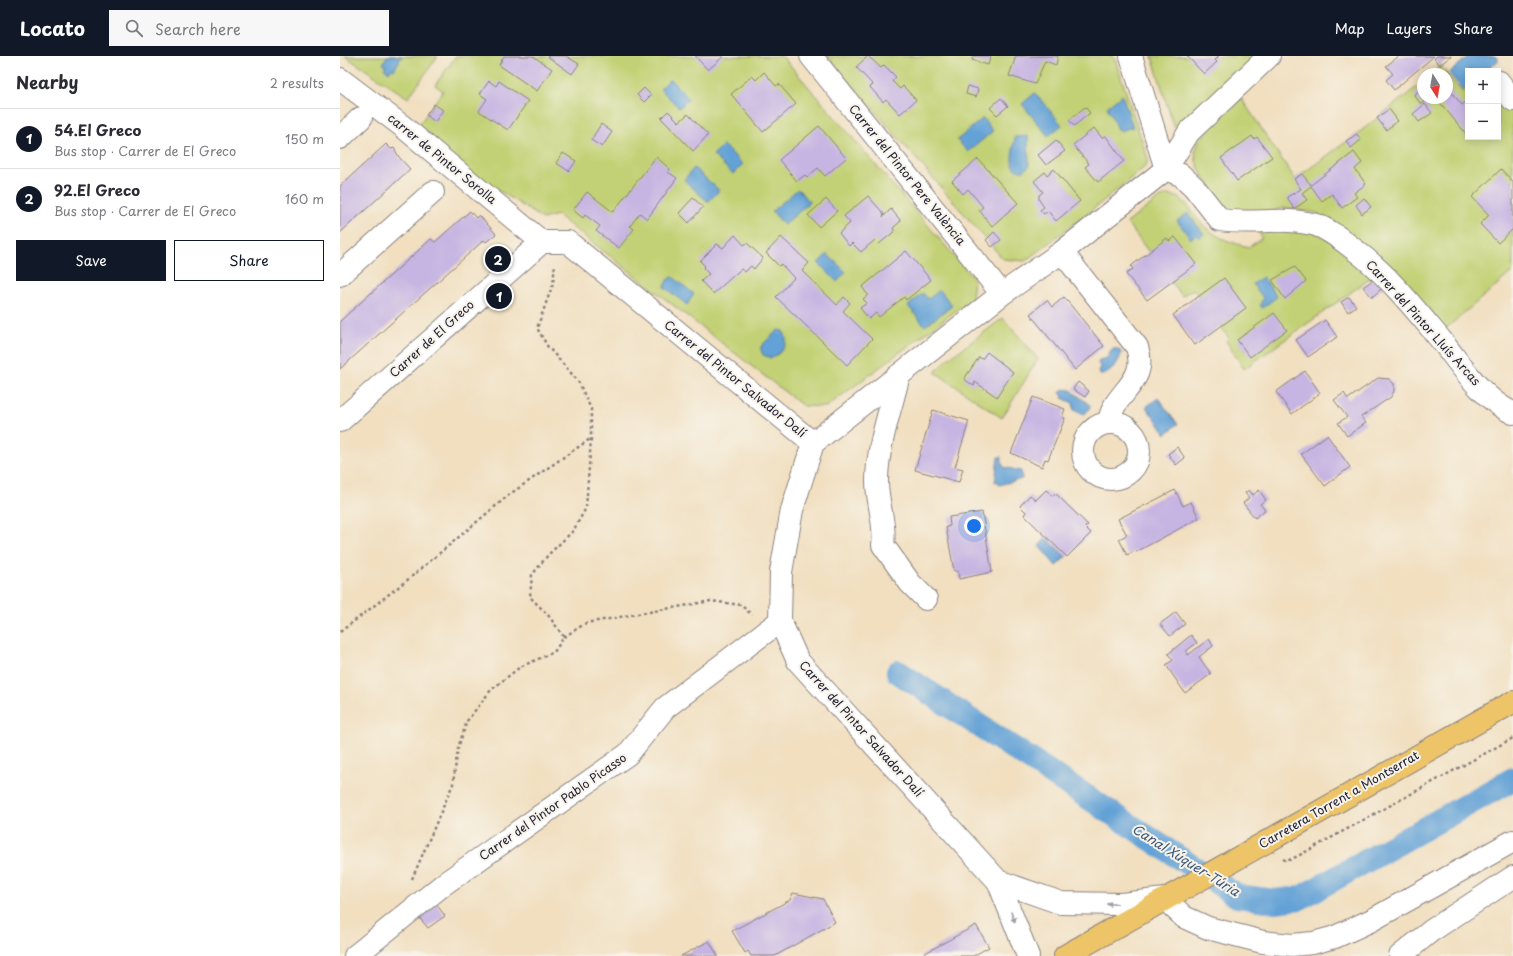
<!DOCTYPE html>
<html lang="en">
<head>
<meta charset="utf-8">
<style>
  :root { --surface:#fff; --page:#f7f7f7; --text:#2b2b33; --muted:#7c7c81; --line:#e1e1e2; --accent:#111827 }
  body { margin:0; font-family:"Playpen Sans",sans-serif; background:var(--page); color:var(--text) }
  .controls { position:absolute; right:12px; top:12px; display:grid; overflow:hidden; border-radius:0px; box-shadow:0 2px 10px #0003 }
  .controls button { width:36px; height:36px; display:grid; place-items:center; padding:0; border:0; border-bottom:1px solid var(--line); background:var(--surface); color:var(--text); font:20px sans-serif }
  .compass { position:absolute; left:1077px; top:12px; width:36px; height:36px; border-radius:50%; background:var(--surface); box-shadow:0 2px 10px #0003; rotate:169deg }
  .you { position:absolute; left:634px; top:470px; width:14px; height:14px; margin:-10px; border:3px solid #fff; border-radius:50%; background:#1a73e8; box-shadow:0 0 0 6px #1a73e833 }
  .badge { display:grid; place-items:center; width:26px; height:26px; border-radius:50%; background:var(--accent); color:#fff; font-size:13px; font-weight:700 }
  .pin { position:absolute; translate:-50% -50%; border:2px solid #fff; box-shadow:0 1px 4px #0006 }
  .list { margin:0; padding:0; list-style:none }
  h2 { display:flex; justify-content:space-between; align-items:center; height:52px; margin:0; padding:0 16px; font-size:17px }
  h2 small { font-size:13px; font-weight:400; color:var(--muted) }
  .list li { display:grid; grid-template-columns:26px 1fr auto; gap:12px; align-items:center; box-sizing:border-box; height:60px; padding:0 16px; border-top:1px solid var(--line) }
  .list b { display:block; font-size:15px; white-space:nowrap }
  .list p { margin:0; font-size:13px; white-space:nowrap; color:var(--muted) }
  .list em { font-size:13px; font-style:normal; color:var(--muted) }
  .actions { display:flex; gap:8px; padding:12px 16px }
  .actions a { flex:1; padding:9px 0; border:1px solid var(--accent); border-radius:0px; text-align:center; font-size:14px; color:var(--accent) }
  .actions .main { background:var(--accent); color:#fff }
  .icon { flex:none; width:22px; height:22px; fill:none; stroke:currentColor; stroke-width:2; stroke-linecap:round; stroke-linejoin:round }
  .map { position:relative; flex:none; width:1173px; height:900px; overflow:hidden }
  header { display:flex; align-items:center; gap:24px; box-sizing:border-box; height:56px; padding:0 20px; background:var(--accent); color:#fff }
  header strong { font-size:19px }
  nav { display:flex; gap:22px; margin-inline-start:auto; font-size:14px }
  .search { width:280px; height:36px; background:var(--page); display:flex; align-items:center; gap:10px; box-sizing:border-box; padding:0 14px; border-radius:0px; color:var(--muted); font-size:15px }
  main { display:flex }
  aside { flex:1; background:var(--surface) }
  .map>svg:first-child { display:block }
  .green { fill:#c2d174; stroke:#727a58 }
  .water { fill:#64a2d6; stroke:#436288 }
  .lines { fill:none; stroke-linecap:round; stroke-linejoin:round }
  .canal { stroke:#64a2d6; stroke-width:24 }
  .building { fill:#c6b4e2 }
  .minor-casing { stroke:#8a807e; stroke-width:24 }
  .major-casing { stroke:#8a807e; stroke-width:24 }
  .path { stroke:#8a807e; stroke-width:2.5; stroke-dasharray:3 3; stroke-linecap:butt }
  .minor { stroke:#fff; stroke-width:22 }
  .major { stroke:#eec469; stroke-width:22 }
  .oneway { fill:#9c9ca7 }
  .labels { text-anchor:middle; stroke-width:4; stroke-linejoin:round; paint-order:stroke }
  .street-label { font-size:12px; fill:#22223b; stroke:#f7f3e8 }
  .water-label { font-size:13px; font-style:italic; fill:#3c5579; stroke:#f7f3e8 }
</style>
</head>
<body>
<header>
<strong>Locato</strong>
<div class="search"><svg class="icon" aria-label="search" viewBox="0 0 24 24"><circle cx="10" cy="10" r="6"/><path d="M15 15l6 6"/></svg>Search here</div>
<nav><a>Map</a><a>Layers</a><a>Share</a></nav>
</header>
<main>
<aside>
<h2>Nearby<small>2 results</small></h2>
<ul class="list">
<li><span class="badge">1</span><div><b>54.El Greco</b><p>Bus stop · Carrer de El Greco</p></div><em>150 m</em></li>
<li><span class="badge">2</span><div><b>92.El Greco</b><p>Bus stop · Carrer de El Greco</p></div><em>160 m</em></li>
</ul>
<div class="actions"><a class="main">Save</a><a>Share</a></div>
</aside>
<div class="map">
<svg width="1173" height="900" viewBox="0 0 1173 900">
  <rect width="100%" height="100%" fill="#f7f3e8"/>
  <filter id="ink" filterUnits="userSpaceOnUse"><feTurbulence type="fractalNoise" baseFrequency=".025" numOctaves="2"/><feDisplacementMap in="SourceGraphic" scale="8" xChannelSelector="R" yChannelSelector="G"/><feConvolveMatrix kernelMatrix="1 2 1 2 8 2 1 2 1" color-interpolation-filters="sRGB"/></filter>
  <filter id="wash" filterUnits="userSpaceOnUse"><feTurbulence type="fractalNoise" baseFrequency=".012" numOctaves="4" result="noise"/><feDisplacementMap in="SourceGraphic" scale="16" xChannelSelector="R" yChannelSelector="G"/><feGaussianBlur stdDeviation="0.9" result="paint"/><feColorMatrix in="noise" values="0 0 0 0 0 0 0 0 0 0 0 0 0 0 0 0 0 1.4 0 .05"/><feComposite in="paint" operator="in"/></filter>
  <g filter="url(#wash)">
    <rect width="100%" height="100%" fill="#f1dfc0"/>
    <path class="green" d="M5 0H98L68 42Z
      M116 0H442L634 223 632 243 486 351 463 350 217 159 203 163 160 135 158 136 73 77 103 35 95 29Z
      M487 0H774L808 103 806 110 757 150 685 205 663 203Z
      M812 0H920L840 75 834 71Z
      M1100 9 1122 36 1128 32V81H1158V36L1173 56V215L1103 275 1049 208 999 170 977 157 944 152 905 162 886 155 861 117 856 105 855 96 859 84 901 42 955 123 1017 78 1083 26V42H1107V18H1093Z
      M828 139C847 140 851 158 864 170 877 182 892 187 909 191L922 182 918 175 968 170 1038 217 904 313 886 285 889 282 853 233 842 240 787 167 819 142Z
      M663 262 698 303 662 362 595 316 608 303Z"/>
    <path class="water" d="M47 0H62L54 14 51 13 49 16 44 13 46 10 43 8Z
      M1129 0H1155L1159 4 1146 15H1128V30L1123 34 1109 17Z
      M330 23 349 43 339 52 320 33Z
      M695 37 722 69 708 80 682 48Z
      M782 39 793 71 779 75 767 51Z
      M643 62 653 75 628 96 617 84Z
      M688 80 689 110 684 115C665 116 674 93 675 81Z
      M383 89 403 108 393 118 373 99Z
      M354 112 378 133V136L369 145H367L344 124Z
      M458 133 470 146 444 169 432 155Z
      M848 157 864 178 859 182 856 178 851 183 837 165Z
      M487 198 506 216 497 226 478 207Z
      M333 221 354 238 347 249 324 231 327 224Z
      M923 221 937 241 922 252 920 249 923 242 913 228Z
      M600 234 612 250 585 270 568 250 583 237 588 243Z
      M438 274 443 275C451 287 442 297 431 302L423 299 421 294V290Z
      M772 293H779L781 297C780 306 769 320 760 319L759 314 761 312 758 307 759 304 767 302Z
      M723 333 731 334 751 350 744 359 734 354 733 347 722 342 723 340 720 337Z
      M818 342 838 368 826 378 806 351Z
      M658 401H662V408L664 411 681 415 682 423 659 429 658 425 655 426Z
      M706 482 726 501 716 510 699 490Z"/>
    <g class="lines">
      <path class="canal" d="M558 616 897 840 935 845 960 842 1173 723"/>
    </g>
    <g id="blocks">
      <path class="building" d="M164 0H193L212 13 197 35 159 9Z
        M207 0H226L239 8 232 18Z
        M355 0H384L368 14Z
        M528 0 541 12 544 9 556 21 552 25 560 33 563 30 576 44 560 58 546 43 543 46 530 31 533 29 516 11Z
        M633 0H651L648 9 632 4Z
        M676 0H718L716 9 705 5 695 28 669 20Z
        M847 0H879L875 4 877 6 864 18Z
        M1059 0H1094L1054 34 1046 24 1053 18 1046 10Z
        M1097 0H1111L1100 9 1094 3Z
        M424 16 436 30 439 28 456 48 423 76 391 38 412 20 416 24Z
        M149 25 156 30 159 25 188 45 168 74 139 55 147 43 140 38Z
        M628 30 638 33 636 41 626 38Z
        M1083 31V42H1089L1081 48 1074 39Z
        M1107 31 1122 49 1128 44V80L1096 42H1107Z
        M304 32 311 39 304 46 297 39Z
        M661 42 668 50 657 59 650 52Z
        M94 48 103 54 95 66 86 59Z
        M1085 48 1092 57 1079 66 1073 58Z
        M745 51 750 57 734 70 729 64Z
        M1049 53 1058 65 1046 74 1037 62Z
        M328 55 339 66 348 58 368 79 353 95 321 62Z
        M261 68 272 76 262 91 251 84Z
        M479 70 506 102 485 120 478 112 467 121 465 119 457 125 439 104Z
        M754 72 762 82 765 79 784 105 758 126 745 111 749 108 733 89Z
        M1017 78 1021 84 1011 92 1006 85Z
        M912 80 914 83 917 81 932 101 897 125 881 102Z
        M716 84 725 95 706 109 698 99Z
        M46 88 51 93 54 92 59 101 70 113 0 177V130Z
        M1014 96 1022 107 1015 113 1026 128 1014 137 1017 141 1002 152 992 138 982 145 971 130 962 137 967 144 954 153 947 141 961 133 954 123 962 118 971 129Z
        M223 97 236 105 229 115 216 107Z
        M316 101 330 113 328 116 337 122 307 163 300 157 290 170 294 173 279 192 256 175 260 170 245 159 243 162 233 154 247 136 273 156Z
        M638 103 678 147 652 170 639 154 643 151 628 133 623 138 612 125Z
        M714 113 740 145 716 165 708 155 704 158 700 154 704 151 699 144V139L703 136 694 125 705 116 707 119Z
        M1161 113 1173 126V173L1158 187 1140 168 1149 159 1132 141Z
        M528 140 544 158 543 161 551 153 561 165 553 172 555 175 539 188 535 184 521 196 512 187 509 190 499 177 510 167 504 160Z
        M353 142 363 151 349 167 339 157Z
        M1024 142 1031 151 1022 158 1016 149Z
        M486 143 497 155 479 171 468 159Z
        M130 155 136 162 139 159 156 178 146 186 144 184 0 313V265L91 183 95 186Z
        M654 176 661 184 652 191 646 184Z
        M395 179 404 189 407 187 423 202 414 213 411 210 405 216 401 213 373 238 361 225 369 218 363 212 365 210 360 205 377 188 383 192Z
        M441 181 469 207 462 215 497 249 504 241 510 247 503 255 532 283 507 309 436 241 454 222 441 208 439 210 426 197Z
        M835 181 856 208 807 244 786 218 793 213 791 210 827 182 829 185Z
        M566 195 591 224 566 244 564 241 539 261 536 257 529 263 520 252 527 247 523 243 528 239 522 231Z
        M955 211 966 225 945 243 932 224Z
        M1040 219 1047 228 1032 241 1023 231Z
        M884 222 906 252 855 289 833 259Z
        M724 241 764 290 735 314 690 258 707 244 712 251Z
        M1009 241 1016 250 1008 256 1001 246Z
        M934 257 947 274 910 301 897 284Z
        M985 264 997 281 968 301 956 284Z
        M647 296 673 316 657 341 635 326 634 330 624 323 639 301 642 303Z
        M965 315 980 337 952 358 936 336Z
        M1038 322 1049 323 1054 328V335L1051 341 1021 361 1026 367 1007 380 998 367 1007 361 994 344 1004 337 1008 343Z
        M738 326 749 335 745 341 733 333Z
        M693 341 725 353 722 361 725 362 708 404 705 403 702 411 671 397Z
        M593 354 629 365 615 411 623 413 619 426 575 414Z
        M987 379 1010 411 985 430 961 398Z
        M837 391 845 402 836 409 828 398Z
        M706 434 713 440 715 437 748 469 745 471 751 477 727 501 684 459 686 456 680 450 690 439 696 444Z
        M835 434 843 450 851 446 859 462 796 496 795 495 787 499 779 483 787 479 778 463Z
        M909 434 913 439 919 434 926 444 920 448 925 454 915 462 903 447 909 442 905 437Z
        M642 456 652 516 619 523 618 515H614L606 471 610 470 609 461Z
        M836 556 845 568 830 580 820 568Z
        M851 579 857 587 846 595 848 599 869 583 873 590 859 601 871 618 845 637 826 609 833 604 828 598Z
        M453 837 483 843 495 866 435 900H411L408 895 405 897 392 875 450 844Z
        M94 845 105 860 88 872 77 859Z
        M636 869 649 891 633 900H580Z
        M369 885 378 900H341Z"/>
    </g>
  </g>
  <g filter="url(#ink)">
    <use href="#blocks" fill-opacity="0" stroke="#8a807e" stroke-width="1"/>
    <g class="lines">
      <defs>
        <path id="minor" d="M471 0 662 238
          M791 0 826 113
          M0 23 61 69 202 186
          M1159 26 1173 44
          M0 82 21 62
          M826 113 841 119 854 131 880 164C913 169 944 160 976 169 991 174 1003 185 1015 194 1048 219 1074 252 1101 284 1121 309 1142 343 1173 357
          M202 186H228L473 387
          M722 196 797 291C806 319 789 328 775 349 772 354 770 361 768 367
          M0 219 93 136
          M559 319C551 352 537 391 537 425 537 447 546 467 543 489L570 527 586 543
          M0 365 202 186
          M743 395a28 28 0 1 1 56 0a28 28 0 1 1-56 0Z
          M473 387 452 454 441 516 440 565 458 605 658 825 688 900
          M473 387 662 238 722 196 826 113 849 76 929 0
          M658 825 721 847 781 848 825 843 844 861 868 872 923 886 952 889 973 887 995 881 1032 864 1173 785
          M15 900 104 828 288 698 325 652 440 565
          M1060 900 1091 875 1173 821"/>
        <path id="major" d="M725 900 1173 646"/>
      </defs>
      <use href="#minor" class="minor-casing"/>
      <use href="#major" class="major-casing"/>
      <path class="path" d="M0 576 70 522 170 438 250 383
        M224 581 246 567 371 545 401 549 412 559
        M943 803 947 805 958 800 1173 682
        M72 823 113 728 118 692 127 665 151 634 180 611 214 596 224 581 208 559 190 541 192 519 208 499 233 475 246 452 251 383V353L238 325 208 291 197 272 213 228 215 208"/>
      <use href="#minor" class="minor"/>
      <use href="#major" class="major"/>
    </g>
    <defs><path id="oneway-solid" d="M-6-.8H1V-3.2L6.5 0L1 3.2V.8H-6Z"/></defs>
    <g class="oneway">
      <use href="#oneway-solid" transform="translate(772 848) rotate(-179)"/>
      <use href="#oneway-solid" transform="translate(673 861) rotate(68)"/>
    </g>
  </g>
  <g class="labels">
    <g class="street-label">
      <text transform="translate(102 103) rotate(39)" y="4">carrer de Pintor Sorolla</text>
      <text transform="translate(567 119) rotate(51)" y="4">Carrer del Pintor Pere València</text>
      <text transform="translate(1083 267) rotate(48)" y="4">Carrer del Pintor Lluís Arcas</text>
      <text transform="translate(92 283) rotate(-42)" y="4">Carrer de El Greco</text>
      <text transform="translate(395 323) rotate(39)" y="4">Carrer del Pintor Salvador Dalí</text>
      <text transform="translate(521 673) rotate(48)" y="4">Carrer del Pintor Salvador Dalí</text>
      <text transform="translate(999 744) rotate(-30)" y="4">Carretera Torrent a Montserrat</text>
      <text transform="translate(213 751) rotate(-35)" y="4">Carrer del Pintor Pablo Picasso</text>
    </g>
    <g class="water-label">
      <text transform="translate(846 804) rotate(32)" y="5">Canal Xúquer-Túria</text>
    </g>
  </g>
</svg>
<div class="controls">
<button>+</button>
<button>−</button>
</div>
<svg class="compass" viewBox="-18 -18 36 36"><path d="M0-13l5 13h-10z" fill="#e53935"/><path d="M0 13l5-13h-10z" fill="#7c7c81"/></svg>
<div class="you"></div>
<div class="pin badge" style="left:159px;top:240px">1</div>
<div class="pin badge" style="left:158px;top:203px">2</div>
</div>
</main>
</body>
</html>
